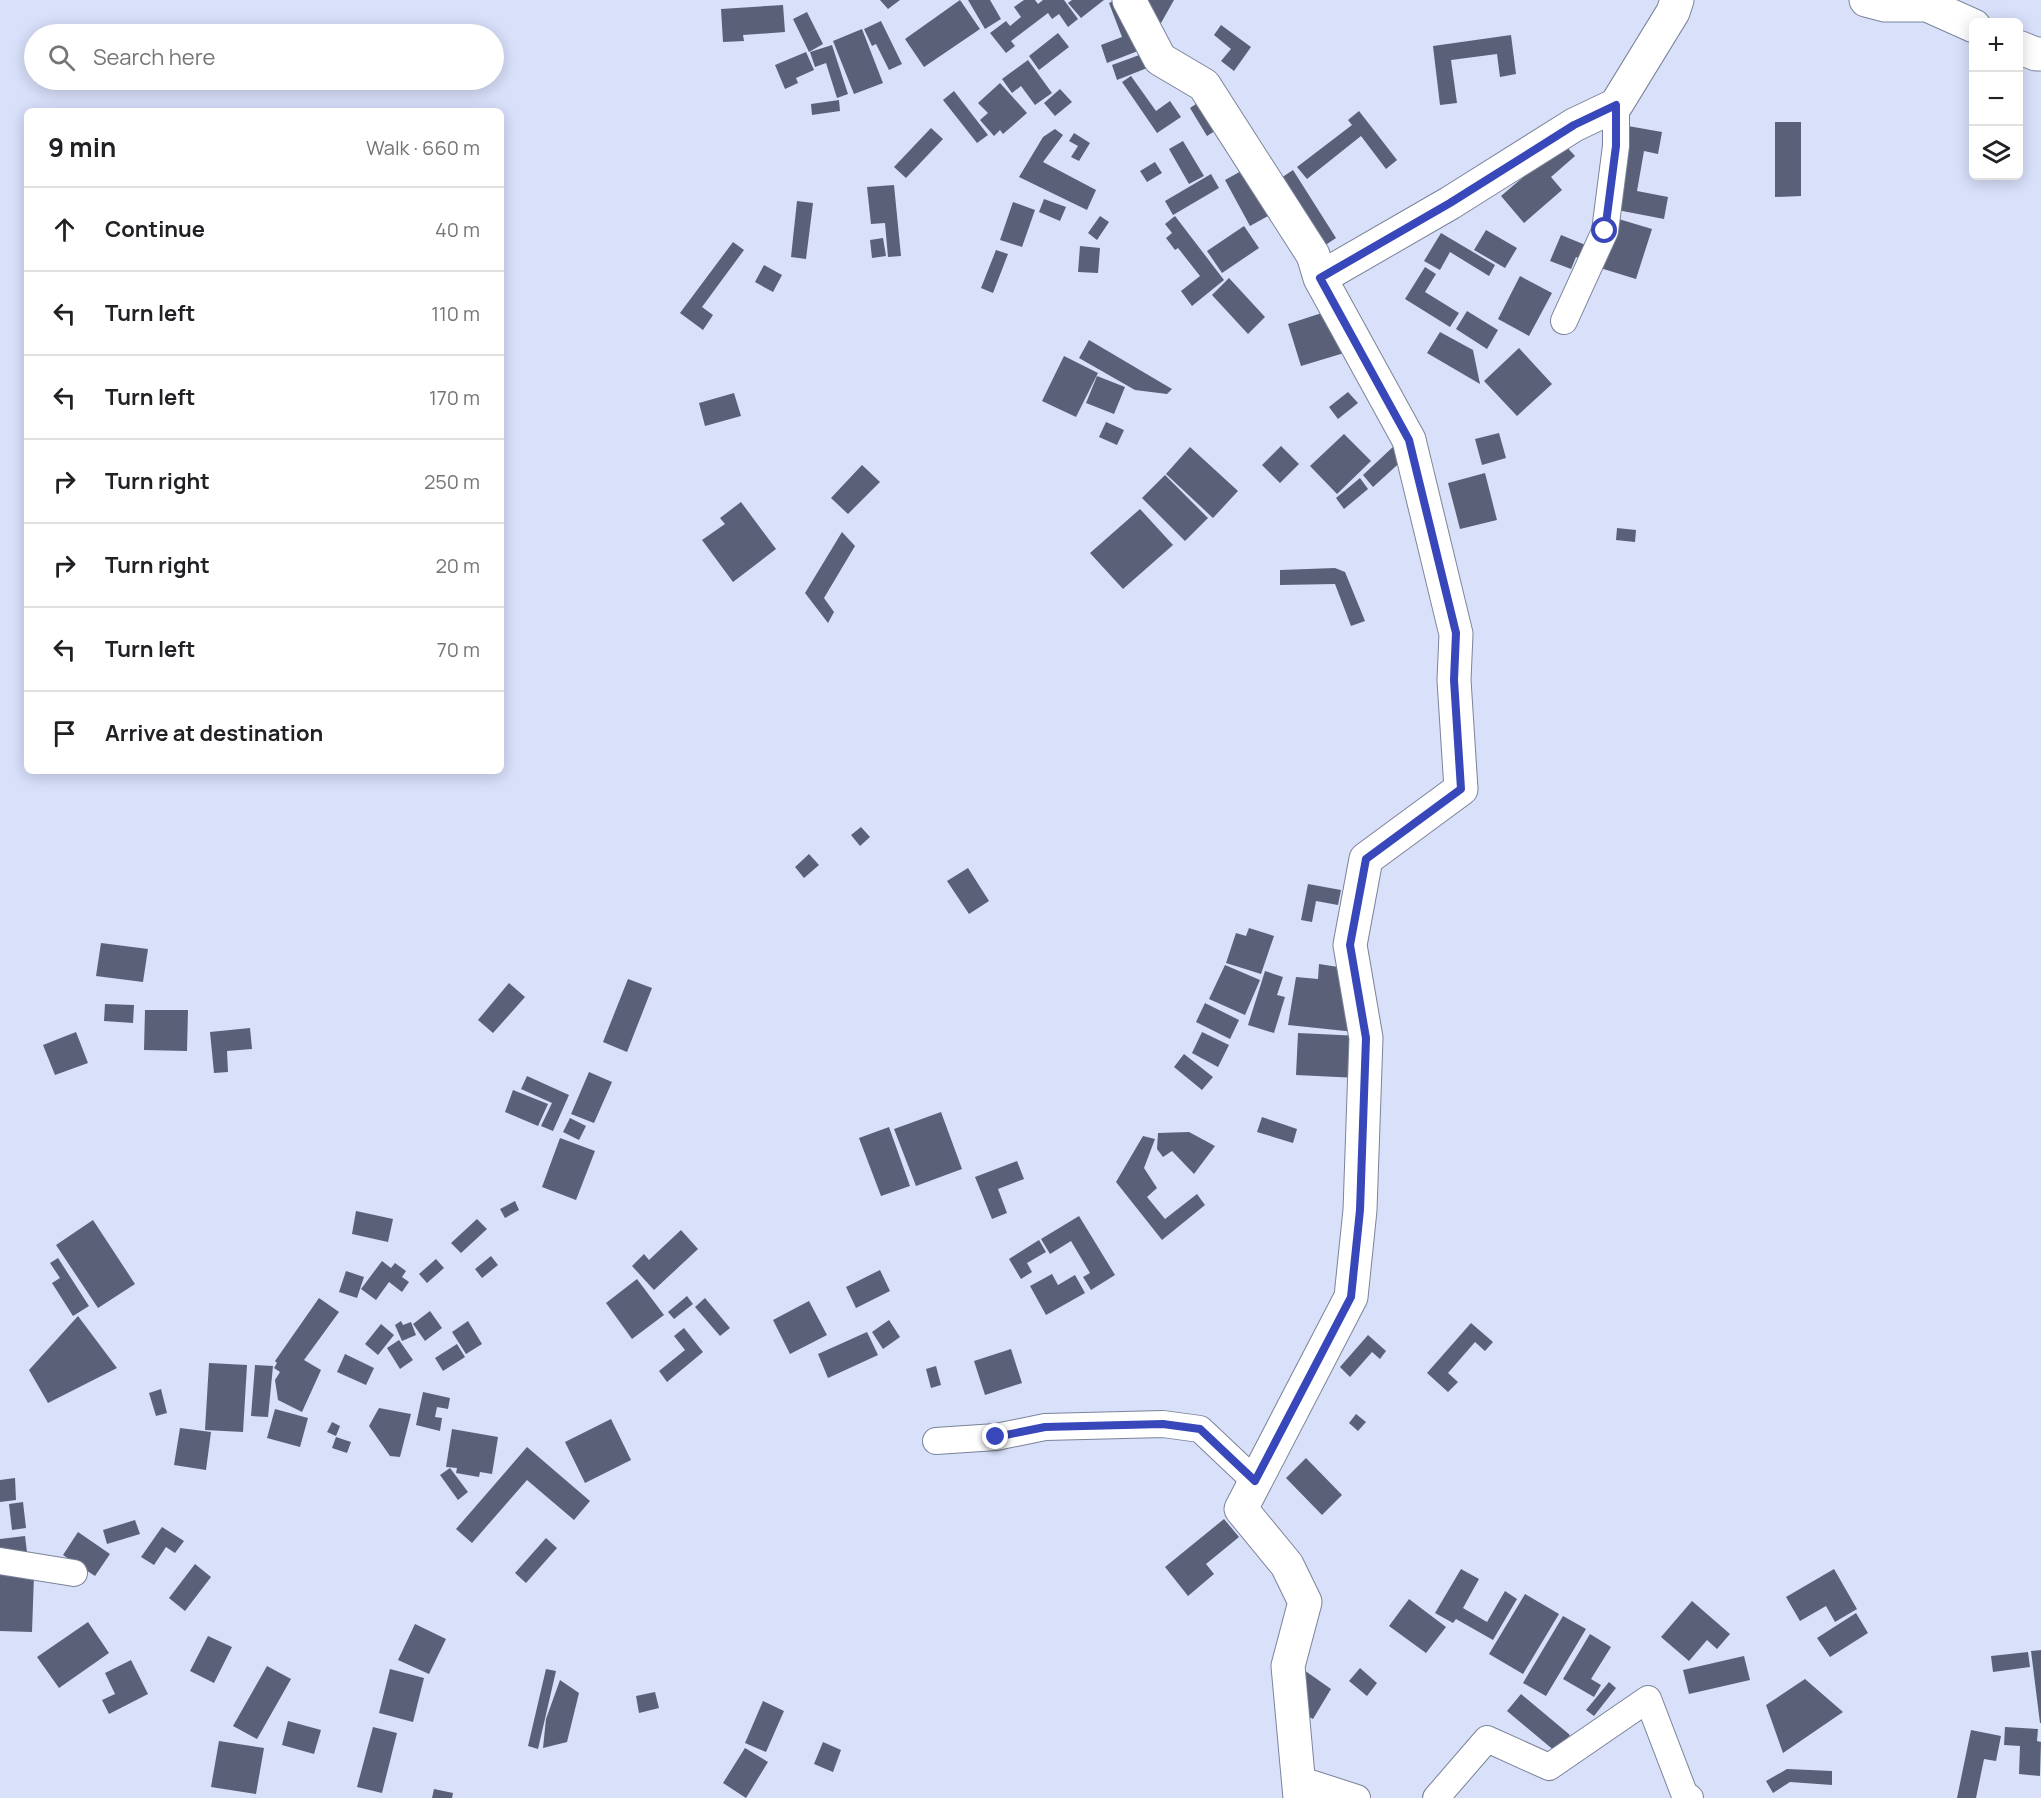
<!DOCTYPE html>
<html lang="en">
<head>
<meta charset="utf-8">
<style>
  :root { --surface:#fff; --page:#f6f6f6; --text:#202124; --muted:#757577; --line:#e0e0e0 }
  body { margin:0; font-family:Manrope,sans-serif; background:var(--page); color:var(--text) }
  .controls { position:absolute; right:18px; top:18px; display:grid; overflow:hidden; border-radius:9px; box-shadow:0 3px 15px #0003 }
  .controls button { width:54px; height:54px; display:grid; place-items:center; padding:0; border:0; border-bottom:2px solid var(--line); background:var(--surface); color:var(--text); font:30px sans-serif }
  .stop { position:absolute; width:18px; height:18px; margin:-14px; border:4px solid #3847ba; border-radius:50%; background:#fff }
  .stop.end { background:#3847ba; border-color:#fff; box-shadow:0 2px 6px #0008 }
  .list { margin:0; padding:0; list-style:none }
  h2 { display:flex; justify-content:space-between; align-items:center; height:78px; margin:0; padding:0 24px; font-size:26px }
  h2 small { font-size:20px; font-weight:400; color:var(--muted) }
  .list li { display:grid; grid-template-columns:39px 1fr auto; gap:18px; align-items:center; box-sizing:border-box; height:84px; padding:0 24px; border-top:2px solid var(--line) }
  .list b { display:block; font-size:22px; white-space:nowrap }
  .list em { font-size:20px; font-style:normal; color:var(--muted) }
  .icon { flex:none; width:33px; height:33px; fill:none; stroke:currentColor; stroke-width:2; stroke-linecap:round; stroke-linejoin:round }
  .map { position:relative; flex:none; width:2041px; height:1798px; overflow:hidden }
  .search { position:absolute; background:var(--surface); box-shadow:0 3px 15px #0003; left:24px; top:24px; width:480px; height:66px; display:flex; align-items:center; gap:15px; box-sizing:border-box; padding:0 21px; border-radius:33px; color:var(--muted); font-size:22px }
  .panel { position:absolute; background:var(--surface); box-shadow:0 3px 15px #0003; left:24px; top:108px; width:480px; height:666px; border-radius:9px }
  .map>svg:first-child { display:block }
  .building { fill:#5a6077 }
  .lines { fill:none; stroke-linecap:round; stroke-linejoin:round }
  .street-casing { stroke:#7b839a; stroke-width:28 }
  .secondary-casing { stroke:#7b839a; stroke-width:35 }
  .street { stroke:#fff; stroke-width:26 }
  .secondary { stroke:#fff; stroke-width:33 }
  .route { stroke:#3847ba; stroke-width:8 }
</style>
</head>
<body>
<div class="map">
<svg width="2041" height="1798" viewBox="0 0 2041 1798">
  <rect width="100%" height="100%" fill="#d8e0fa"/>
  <path class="building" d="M880 0H900L888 9Z
    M960 0 980 29 924 67 905 39Z
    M968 0H990L1001 19 985 29Z
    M1024 0H1035L1038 4 1043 0H1064L1078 19 1068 27 1059 14 1052 19 1048 13 1011 41 1015 46 1006 53 990 33 1006 21 1010 26 1021 17 1014 7Z
    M1072 0H1104L1081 18 1068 3Z
    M1116 0 1143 49 1107 63 1101 45 1122 37 1109 3Z
    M1147 0H1174L1161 23 1141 11Z
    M783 5 785 32 743 35 744 41 723 42 721 9Z
    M807 12 823 44 809 52 793 19Z
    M881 21 902 64 889 70 876 44 872 46 864 29Z
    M1221 25 1251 47 1234 71 1221 61 1231 49 1214 35Z
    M862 29 883 83 854 94 833 41Z
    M1058 33 1069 47 1039 70 1029 56Z
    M1511 35 1516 74 1500 77 1497 54 1451 60 1457 103 1440 105 1433 46Z
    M832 45 848 94 837 98 826 63 815 67 810 52Z
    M806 52 814 70 796 78 798 83 785 89 775 65Z
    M1142 54 1147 68 1117 80 1112 65Z
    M1028 60 1052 93 1035 105 1021 86 1012 93 1002 79Z
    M1131 76 1156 111 1170 101 1181 117 1157 133 1122 82Z
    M1000 83 1027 113 1003 134 1000 130 994 136 980 120 988 113 978 103Z
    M1060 89 1072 102 1055 116 1044 103Z
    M954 91 988 135 977 143 943 100Z
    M1205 98 1223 126 1207 136 1190 108Z
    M839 100 840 111 812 115 811 104Z
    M1359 111 1397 160 1386 169 1361 136 1307 179 1297 167 1352 125 1348 120Z
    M1775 122H1801V196L1775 197Z
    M1628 126 1662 132 1658 154 1644 151 1637 191 1668 197 1664 219 1612 209Z
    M931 128 943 139 906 178 894 167Z
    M1055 129 1063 135 1043 162 1096 190 1087 210 1019 177 1043 137Z
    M1074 133 1090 143 1079 161 1071 157 1078 146 1069 141Z
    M1183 141 1204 176 1189 184 1169 149Z
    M1563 143 1575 156 1551 177 1562 190 1524 223 1501 196Z
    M1155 162 1162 173 1147 182 1140 171Z
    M1243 170 1268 216 1250 226 1225 180Z
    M1293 170 1336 238 1321 248 1278 180Z
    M1211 174 1219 188 1173 215 1165 201Z
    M894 185 901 256 888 257 885 223 871 224 867 187Z
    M1044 199 1066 207 1060 221 1039 212Z
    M797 201 813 203 806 259 791 257Z
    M1013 202 1035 210 1022 247 1000 240Z
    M1100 216 1109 222 1097 240 1088 233Z
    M1175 216 1224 280 1192 306 1181 291 1200 276 1178 248 1175 250 1166 238 1172 233 1165 224Z
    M1612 217 1652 229 1636 279 1597 267Z
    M1244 226 1259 248 1222 273 1207 251Z
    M1486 230 1517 248 1505 268 1474 250Z
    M1441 233 1495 265 1489 276 1450 252 1440 270 1424 261Z
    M1561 235 1588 246 1582 260 1576 257 1571 269 1550 261Z
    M883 238 886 256 872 258 870 240Z
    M733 242 744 250 702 307 713 315 703 330 680 313Z
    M1080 246 1100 248 1098 273 1078 272Z
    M996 250 1008 254 993 293 981 288Z
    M764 265 782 275 773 292 755 282Z
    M1425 267 1436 274 1425 292 1459 313 1450 327 1405 299Z
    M1520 276 1552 293 1529 336 1498 319Z
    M1229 278 1265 317 1248 334 1212 295Z
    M1331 310 1344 353 1301 366 1288 324Z
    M1467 311 1498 330 1487 349 1456 329Z
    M1440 332 1473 350 1480 384 1427 353Z
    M1089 340 1172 389 1167 394 1135 390 1079 358Z
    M1519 348 1552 384 1517 416 1484 381Z
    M1064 356 1098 373 1076 417 1042 401Z
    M1097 376 1125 387 1114 414 1086 403Z
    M1348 392 1358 403 1338 419 1329 407Z
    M734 393 741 416 705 426 699 403Z
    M1106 422 1124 430 1117 445 1099 437Z
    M1499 433 1506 458 1482 465 1475 439Z
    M1344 434 1371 461 1337 494 1310 466Z
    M1395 445 1406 457 1373 487 1363 475Z
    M1281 446 1299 464 1280 483 1262 465Z
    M1190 447 1238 491 1213 518 1166 474Z
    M862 465 880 482 848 514 831 498Z
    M1485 473 1497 520 1460 529 1448 483Z
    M1165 475 1208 518 1185 541 1142 498Z
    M1360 478 1368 489 1344 509 1336 498Z
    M741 502 776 549 733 582 702 540 725 524 720 518Z
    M1140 509 1173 545 1123 589 1090 553Z
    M1617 528 1636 530 1635 542 1616 540Z
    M842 532 855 546 824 598 834 612 828 623 805 593Z
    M1335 568 1345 572 1365 621 1351 626 1335 584 1280 585V570Z
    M861 827 870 837 860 846 851 835Z
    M809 854 819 865 804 878 795 867Z
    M968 868 989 901 969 914 947 881Z
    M1308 884 1341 890 1338 905 1316 901 1312 922 1301 920Z
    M1249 928 1274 936 1261 974 1226 963 1236 933 1246 936Z
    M101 943 148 949 143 982 96 976Z
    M1319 964 1351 969 1355 1032 1288 1025 1296 977 1318 979Z
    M1225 965 1260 980 1245 1015 1209 999Z
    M1265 971 1283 977 1277 995 1285 997 1274 1033 1248 1025Z
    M628 979 652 988 627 1052 603 1042Z
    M509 983 525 997 493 1033 478 1020Z
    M1205 1003 1239 1020 1230 1039 1196 1022Z
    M105 1004 134 1005 133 1023 104 1021Z
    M145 1010H188L187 1051 144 1050Z
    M250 1028 252 1049 227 1051 228 1072 214 1073 210 1032Z
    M76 1032 88 1063 55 1075 43 1045Z
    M1202 1032 1229 1045 1218 1067 1192 1053Z
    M1298 1033 1360 1036 1358 1078 1296 1075Z
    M1184 1054 1213 1077 1202 1090 1174 1067Z
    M589 1072 612 1082 594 1123 571 1114Z
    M527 1076 569 1095 553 1131 541 1126 552 1103 521 1089Z
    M513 1090 548 1104 538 1126 505 1112Z
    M941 1112 962 1169 916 1186 894 1129Z
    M1262 1117 1297 1129 1293 1143 1257 1132Z
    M570 1118 586 1126 579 1140 563 1132Z
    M889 1127 910 1186 881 1196 859 1138Z
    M1189 1132 1215 1146 1194 1174 1172 1151 1163 1157 1157 1149 1158 1133Z
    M1143 1136 1155 1139 1144 1168 1157 1188 1147 1197 1165 1219 1197 1194 1205 1205 1162 1240 1116 1182Z
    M560 1138 595 1151 576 1200 542 1187Z
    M1017 1161 1024 1179 998 1189 1007 1213 992 1219 975 1177Z
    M515 1201 519 1210 505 1218 500 1209Z
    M356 1211 393 1219 388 1242 352 1234Z
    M1079 1216 1115 1275 1091 1290 1083 1277 1090 1273 1071 1241 1050 1254 1041 1239Z
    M477 1219 487 1229 461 1253 451 1243Z
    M93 1220 135 1284 98 1308 56 1245Z
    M681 1230 698 1249 654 1290 632 1266 644 1254 649 1260Z
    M1039 1240 1046 1252 1027 1263 1032 1272 1021 1279 1009 1259Z
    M491 1256 498 1265 482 1278 475 1269Z
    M58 1258 89 1306 73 1316 52 1283 60 1278 50 1263Z
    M436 1259 444 1268 427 1283 419 1274Z
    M382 1261 391 1268 395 1263 406 1271 402 1277 409 1282 402 1292 389 1282 376 1300 361 1289Z
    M880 1270 890 1291 856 1308 846 1287Z
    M346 1271 364 1277 357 1298 339 1292Z
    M1052 1274 1058 1285 1075 1275 1085 1293 1046 1315 1030 1286Z
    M637 1279 664 1315 632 1339 606 1303Z
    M687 1296 693 1304 674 1319 668 1312Z
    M319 1298 339 1312 304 1360 321 1370 302 1412 278 1400 275 1380 280 1372 274 1368 277 1363 275 1361Z
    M705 1298 730 1328 720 1336 695 1307Z
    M809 1301 827 1335 790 1354 773 1320Z
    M430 1311 442 1328 425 1341 413 1324Z
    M78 1316 117 1368 48 1403 29 1370Z
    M889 1320 900 1337 883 1349 872 1332Z
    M401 1321 403 1325 411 1322 416 1335 402 1341 395 1325Z
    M468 1321 482 1344 466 1354 452 1332Z
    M1471 1323 1493 1342 1485 1351 1475 1342 1448 1373 1458 1382 1448 1392 1427 1373Z
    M381 1324 394 1335 378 1355 365 1344Z
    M684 1328 703 1352 667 1382 659 1371 685 1350 674 1336Z
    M867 1332 878 1355 828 1378 818 1354Z
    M1368 1335 1386 1351 1380 1359 1372 1352 1350 1377 1340 1367Z
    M399 1340 413 1360 400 1369 387 1348Z
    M457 1344 465 1357 443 1371 435 1358Z
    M1011 1349 1022 1383 985 1395 974 1361Z
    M345 1354 374 1368 366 1385 337 1372Z
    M209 1363 247 1365 243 1432 205 1430Z
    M255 1365 273 1366 268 1417 251 1416Z
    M936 1366 941 1385 931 1388 926 1369Z
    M161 1389 167 1413 156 1416 149 1393Z
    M423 1392 450 1398 448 1409 437 1407 435 1417 442 1418 440 1431 416 1425Z
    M379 1408 411 1414 400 1457 390 1456 369 1426Z
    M275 1409 308 1418 300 1447 267 1438Z
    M1356 1414 1366 1422 1358 1431 1349 1423Z
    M611 1419 631 1460 585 1483 565 1442Z
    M332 1422 340 1426 336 1436 327 1432Z
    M180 1428 211 1432 206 1470 174 1465Z
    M452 1429 498 1437 492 1474 480 1472 479 1477 456 1473 457 1468 446 1467Z
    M336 1437 351 1442 347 1453 332 1448Z
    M527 1447 590 1501 574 1520 527 1480 472 1543 456 1529Z
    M1306 1458 1342 1495 1322 1515 1286 1478Z
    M450 1468 468 1492 458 1500 440 1475Z
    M15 1478 16 1500 0 1502V1480Z
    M23 1502 26 1528 12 1530 9 1504Z
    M1224 1519 1239 1537 1206 1564 1214 1574 1188 1596 1165 1567Z
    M135 1520 140 1534 107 1544 103 1530Z
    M162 1527 184 1541 175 1553 166 1547 154 1565 141 1557Z
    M78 1532 110 1554 95 1576 63 1555Z
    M25 1536 27 1552 0 1556V1539Z
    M546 1538 557 1548 526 1583 515 1573Z
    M195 1564 211 1577 185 1611 169 1598Z
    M1461 1569 1479 1579 1463 1608 1487 1622 1505 1591 1517 1599 1493 1640 1456 1619 1453 1623 1435 1613Z
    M1834 1569 1857 1609 1835 1622 1826 1606 1800 1621 1786 1597Z
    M0 1573 34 1575 32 1632 0 1631Z
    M1525 1594 1559 1614 1523 1674 1489 1654Z
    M1409 1599 1446 1627 1426 1653 1389 1626Z
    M1692 1601 1730 1634 1717 1649 1707 1640 1689 1661 1661 1637Z
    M1856 1613 1868 1633 1830 1657 1817 1638Z
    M1563 1616 1586 1629 1546 1696 1523 1683Z
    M88 1622 109 1653 59 1688 37 1657Z
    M415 1624 446 1639 429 1674 398 1660Z
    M1590 1634 1611 1647 1591 1679 1601 1685 1594 1697 1563 1679Z
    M208 1636 232 1647 214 1683 190 1671Z
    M2041 1650V1723H2040L2031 1651Z
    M2028 1652 2030 1667 1993 1672 1991 1656Z
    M1744 1656 1750 1680 1689 1694 1683 1670Z
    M131 1660 148 1694 109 1714 102 1700 115 1694 105 1673Z
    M1294 1663 1331 1689 1313 1719 1296 1710Z
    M267 1666 291 1679 257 1739 233 1726Z
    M1360 1668 1377 1683 1367 1696 1349 1681Z
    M390 1669 424 1678 413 1722 379 1713Z
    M546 1669 556 1671 538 1749 528 1746Z
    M1805 1679 1843 1712 1783 1753 1766 1705Z
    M560 1680 579 1693 567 1742 543 1748 546 1719Z
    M1609 1682 1616 1688 1594 1716 1586 1710Z
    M655 1692 659 1708 639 1713 636 1696Z
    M1521 1694 1570 1735 1556 1752 1507 1711Z
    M763 1701 784 1711 766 1752 745 1743Z
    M288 1721 321 1730 314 1754 282 1745Z
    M373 1727 397 1733 382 1793 357 1787Z
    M2005 1727 2038 1729 2037 1741 2041 1742 2040 1776 2019 1774 2020 1746 2004 1745Z
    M1971 1730 2001 1736 1996 1761 1984 1759 1976 1798H1957Z
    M219 1741 264 1748 256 1794 211 1787Z
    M823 1742 841 1750 833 1772 814 1764Z
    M745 1748 768 1762 746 1798 723 1783Z
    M1787 1769 1832 1771V1785L1790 1782 1773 1793 1766 1781Z
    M434 1789 453 1793 452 1798H432Z"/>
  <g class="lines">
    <defs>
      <path id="street" d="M1564 321 1605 231 1616 146V105
        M936 1441 996 1437 1045 1427 1163 1424 1200 1429 1255 1481
        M0 1561 74 1573
        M1298 1779 1357 1798
        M1436 1798 1487 1739 1549 1767 1648 1699 1684 1793 1690 1798"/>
      <path id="secondary" d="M1129 0 1160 59 1204 85 1313 255 1320 278 1409 440 1456 634 1454 680 1461 789 1366 859 1350 945 1366 1038 1360 1210 1351 1297 1241 1509 1287 1565 1305 1602 1288 1666 1300 1798
        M1866 0 1885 5H1927L1974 26
        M2018 47 2036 54H2041
        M1320 278 1450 203 1574 125 1616 105 1673 12 1677 0"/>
    </defs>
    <use href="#street" class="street-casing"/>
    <use href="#secondary" class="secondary-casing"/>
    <use href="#street" class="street"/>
    <use href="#secondary" class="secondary"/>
  </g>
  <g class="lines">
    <path class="route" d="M996 1437 1045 1427 1163 1424 1200 1429 1255 1481 1351 1297 1360 1210 1366 1038 1350 945 1366 859 1461 789 1454 680 1456 633 1409 440 1320 278 1450 203 1574 125 1616 105V146L1605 231"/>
  </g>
</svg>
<div class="controls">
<button>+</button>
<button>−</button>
<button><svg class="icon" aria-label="layers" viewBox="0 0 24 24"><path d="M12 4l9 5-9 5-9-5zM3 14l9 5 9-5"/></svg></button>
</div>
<div class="stop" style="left:1605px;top:231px"></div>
<div class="stop end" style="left:996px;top:1437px"></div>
<div class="search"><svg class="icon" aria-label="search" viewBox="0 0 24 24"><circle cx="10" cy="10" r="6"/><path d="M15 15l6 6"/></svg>Search here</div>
<section class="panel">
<h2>9 min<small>Walk · 660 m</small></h2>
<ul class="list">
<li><svg class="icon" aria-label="ahead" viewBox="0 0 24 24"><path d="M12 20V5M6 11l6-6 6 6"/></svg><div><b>Continue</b></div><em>40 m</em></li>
<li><svg class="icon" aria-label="left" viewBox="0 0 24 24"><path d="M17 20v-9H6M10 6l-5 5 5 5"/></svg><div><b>Turn left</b></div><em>110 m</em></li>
<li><svg class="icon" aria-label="left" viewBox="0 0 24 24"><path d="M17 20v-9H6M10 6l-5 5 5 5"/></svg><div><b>Turn left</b></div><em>170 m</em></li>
<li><svg class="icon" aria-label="right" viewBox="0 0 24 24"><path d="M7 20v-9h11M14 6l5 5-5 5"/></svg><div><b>Turn right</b></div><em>250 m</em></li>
<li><svg class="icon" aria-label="right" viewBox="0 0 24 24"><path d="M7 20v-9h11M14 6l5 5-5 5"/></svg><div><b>Turn right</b></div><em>20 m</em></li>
<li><svg class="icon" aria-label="left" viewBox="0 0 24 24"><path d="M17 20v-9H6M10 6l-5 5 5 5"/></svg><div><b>Turn left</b></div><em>70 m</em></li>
<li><svg class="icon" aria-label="arrive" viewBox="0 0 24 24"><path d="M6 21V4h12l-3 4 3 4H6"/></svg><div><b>Arrive at destination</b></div></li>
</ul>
</section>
</div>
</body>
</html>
